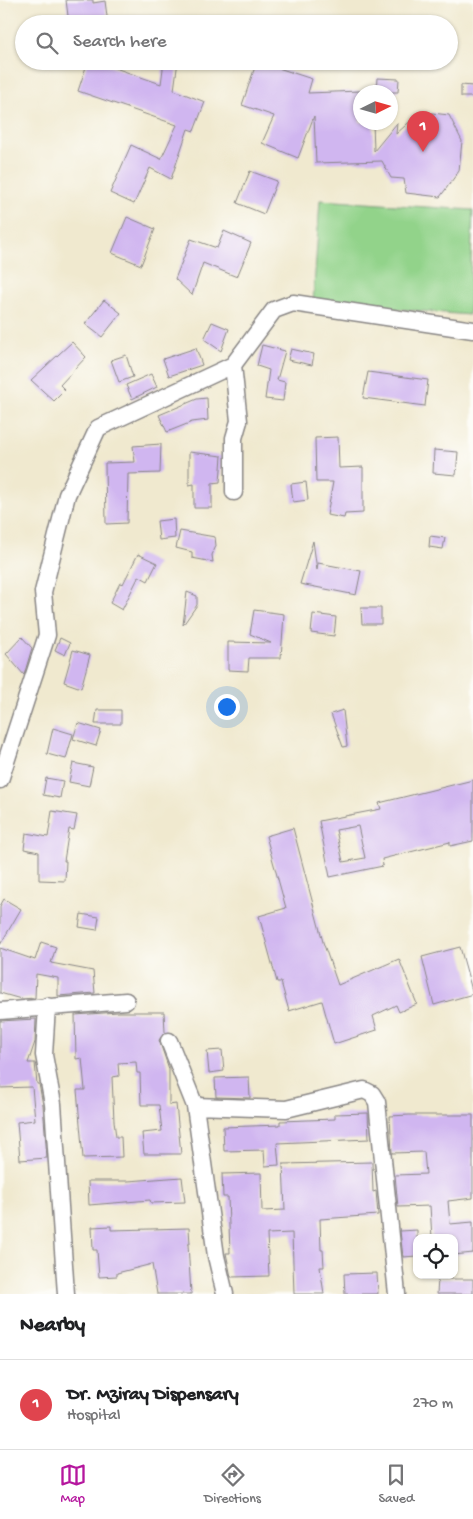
<!DOCTYPE html>
<html lang="en">
<head>
<meta charset="utf-8">
<style>
  :root { --surface:#fff; --page:#f6f6f6; --text:#202124; --muted:#757577; --line:#e0e0e0; --accent:#b5179e }
  body { margin:0; font-family:"Gochi Hand",sans-serif; background:var(--page); color:var(--text) }
  .controls { position:absolute; right:15px; bottom:15px; display:grid; overflow:hidden; border-radius:10px; box-shadow:0 1px 4px #0004 }
  .controls button { width:45px; height:45px; display:grid; place-items:center; padding:0; border:0; border-bottom:1px solid var(--line); background:var(--surface); color:var(--text); font:25px sans-serif }
  .compass { position:absolute; left:353px; top:85px; width:45px; height:45px; border-radius:50%; background:var(--surface); box-shadow:0 1px 4px #0004; rotate:85deg }
  .you { position:absolute; left:226px; top:706px; width:18px; height:18px; margin:-12px; border:4px solid #fff; border-radius:50%; background:#1a73e8; box-shadow:0 0 0 8px #1a73e833 }
  .badge { display:grid; place-items:center; width:32px; height:32px; border-radius:50%; background:var(--accent); color:#fff; font-size:16px; font-weight:700 }
  .pin { position:absolute; translate:-50% -41px; filter:drop-shadow(0 1px 2px #0008) }
  .pin::after { content:''; position:absolute; top:26px; width:18px; height:15px; background:inherit; clip-path:polygon(0 0,100% 0,50% 100%) }
  .list { margin:0; padding:0; list-style:none }
  h2 { display:flex; justify-content:space-between; align-items:center; height:65px; margin:0; padding:0 20px; font-size:21px }
  h2 small { font-size:16px; font-weight:400; color:var(--muted) }
  .list li { display:grid; grid-template-columns:32px 1fr auto; gap:15px; align-items:center; box-sizing:border-box; height:90px; padding:0 20px; border-top:1px solid var(--line) }
  .list b { display:block; font-size:19px; white-space:nowrap }
  .list p { margin:0; font-size:16px; white-space:nowrap; color:var(--muted) }
  .list em { font-size:16px; font-style:normal; color:var(--muted) }
  .icon { flex:none; width:28px; height:28px; fill:none; stroke:currentColor; stroke-width:2; stroke-linecap:round; stroke-linejoin:round }
  .map { position:relative; flex:none; width:473px; height:1294px; overflow:hidden }
  .search { position:absolute; background:var(--surface); box-shadow:0 1px 4px #0004; left:15px; right:15px; top:15px; height:55px; display:flex; align-items:center; gap:12px; box-sizing:border-box; padding:0 18px; border-radius:28px; color:var(--muted); font-size:19px }
  .sheet { height:155px; background:var(--surface) }
  nav { display:flex; justify-content:space-around; align-items:center; box-sizing:border-box; height:70px; border-top:1px solid var(--line); background:var(--surface); font-size:14px; color:var(--muted) }
  nav a { display:grid; justify-items:center; gap:2px }
  nav .on { color:var(--accent) }
  .map>svg:first-child { display:block }
  .green { fill:#92d38a; stroke:#5a7a62 }
  .building { fill:#d0b6f0; fill-rule:evenodd }
  .lines { fill:none; stroke-linecap:round; stroke-linejoin:round }
  .minor-casing { stroke:#898685; stroke-width:19 }
  .minor { stroke:#fff; stroke-width:16 }
</style>
</head>
<body>
<div class="map">
<svg width="473" height="1294" viewBox="0 0 473 1294">
  <rect width="100%" height="100%" fill="#fdfcf7"/>
  <filter id="ink" filterUnits="userSpaceOnUse"><feTurbulence type="fractalNoise" baseFrequency=".02" numOctaves="2"/><feDisplacementMap in="SourceGraphic" scale="10" xChannelSelector="R" yChannelSelector="G"/><feConvolveMatrix kernelMatrix="1 2 1 2 8 2 1 2 1" color-interpolation-filters="sRGB"/></filter>
  <filter id="wash" filterUnits="userSpaceOnUse"><feTurbulence type="fractalNoise" baseFrequency=".0096" numOctaves="4" result="noise"/><feDisplacementMap in="SourceGraphic" scale="20" xChannelSelector="R" yChannelSelector="G"/><feGaussianBlur stdDeviation="1.12" result="paint"/><feColorMatrix in="noise" values="0 0 0 0 0 0 0 0 0 0 0 0 0 0 0 0 0 1.4 0 .05"/><feComposite in="paint" operator="in"/></filter>
  <g filter="url(#wash)">
    <rect width="100%" height="100%" fill="#f0e9cf"/>
    <path class="green" d="M320 200 473 210 469 315 313 302Z"/>
    <g id="blocks">
      <path class="building" d="M66 0H93V3L105 1 108 24H69Z
        M88 61H95L161 84 164 61H178L174 90 205 102 194 131 188 129 171 179 150 168 134 204 110 193 131 145 161 159 177 125 78 91Z
        M257 61 312 79 308 93 360 91V122H373L374 151 397 123 396 134 415 117 429 119 432 113 449 115 462 141 459 171 440 197 406 193 404 179 391 178 382 161 316 163 314 116 298 158 262 143 274 116 242 105Z
        M377 78 399 79 398 92H376Z
        M461 85 473 86V97H461Z
        M250 171 277 181 264 214 237 203Z
        M127 217 155 229 141 265 112 253Z
        M224 231 251 243 237 277 203 263 192 295 175 279 191 239 217 248Z
        M104 300 121 313 102 337 85 324Z
        M212 322 229 329 221 351 204 339Z
        M72 342 86 357 60 385 65 390 54 401 31 380Z
        M262 345 285 351 277 380 285 382 283 401 265 399 269 370 257 366Z
        M196 348 202 365 169 376 163 359Z
        M291 349 314 354 312 365 288 360Z
        M126 355 133 377 119 382 111 360Z
        M368 372 428 380 425 406 363 398Z
        M151 374 157 387 132 399 126 385Z
        M207 398 208 420 192 422 167 432 159 415 197 399Z
        M338 437 339 468 363 467V513L345 514 344 518 327 515 333 482H316L315 438Z
        M161 444 160 473 128 474 127 523 106 524 105 463 135 462 133 446Z
        M434 450 458 452 456 475 433 473Z
        M189 452 222 456 220 482 212 483V508H194V484L189 485Z
        M306 482 308 500 293 502 291 484Z
        M174 519 175 538 159 540 157 521Z
        M180 531 215 537 216 546 212 555 213 562 192 558V552L176 548Z
        M430 536 445 538 443 549 429 547Z
        M313 541 317 570 318 563 361 571 356 595 300 584Z
        M138 554 157 563 148 581 139 576 122 610 110 603 120 583 123 584Z
        M187 592 197 596V605L183 625Z
        M361 608H381V624H362Z
        M254 610 284 614 281 658H249L248 671 228 670V642L271 643 250 634Z
        M313 614 336 617 334 636 311 633Z
        M22 637 32 648 24 675 6 654Z
        M60 638 70 643 65 655 55 650Z
        M73 650 90 655 81 688 64 682Z
        M97 710H121V724H95Z
        M343 710 347 746 343 747 331 714Z
        M78 723 101 730 96 746 73 739Z
        M53 728 73 734 66 759 47 754Z
        M73 763 93 767 89 786 69 782Z
        M46 778 63 781 60 798 43 795Z
        M473 780V841L450 846V842L382 859 383 866 330 877 319 821 381 809 379 803ZM358 826 365 858 343 862 336 830Z
        M52 811 77 815 74 830 69 829 64 861H66L65 881 39 880V852L24 849 26 833 48 837Z
        M293 828 323 942 338 985 399 959 417 1004 399 1012 396 1005 373 1016 377 1030 334 1044 322 1001 289 1011 281 982H277L259 916 286 908 266 836Z
        M4 899 21 909 0 945V906Z
        M81 914 99 917 97 930 79 927Z
        M41 942 56 947 51 963 93 971 95 993 58 996V978L36 974 35 998 21 999 0 993V948L35 960Z
        M460 947 473 994 434 1005 422 957Z
        M118 1012H164L165 1032 159 1040 169 1069V1105L176 1104 181 1154H144L142 1133 162 1131 159 1105H141L140 1073H137L136 1062 118 1063 119 1076 112 1077 114 1121 116 1137H121L122 1157 83 1158 77 1090H85L82 1058 76 1059 75 1015Z
        M36 1019 35 1042 28 1063H35L37 1084H39L43 1105 47 1158 20 1160 17 1122 35 1120 32 1087 0 1088V1021Z
        M222 1050 224 1071 209 1073 207 1051Z
        M249 1077 250 1098 216 1097 215 1078Z
        M368 1113 369 1139 277 1143 279 1165 265 1166 264 1150 224 1151 223 1127 280 1125V1121L335 1119V1114Z
        M409 1115H473V1198L448 1201 450 1224 473 1222V1253L454 1255V1238H432L430 1206 398 1207 395 1175 426 1174 424 1152 392 1153 390 1116Z
        M372 1162 373 1192 376 1191 378 1215 320 1219 321 1250H323L324 1267H320L324 1294H294L292 1233 267 1234 269 1276 231 1277 226 1253H230L228 1197H223L222 1174 261 1173 262 1211 285 1210 283 1164Z
        M182 1177 185 1202 151 1203 150 1200 89 1205 88 1181H128Z
        M111 1226V1230L189 1228 190 1244H188L191 1294H157L152 1264 117 1273V1276L99 1277 97 1250H93L92 1227Z
        M417 1230V1256L403 1257 400 1231Z
        M377 1273 378 1294H345L344 1274Z
        M438 1279H473V1294H437Z"/>
    </g>
  </g>
  <g filter="url(#ink)">
    <use href="#blocks" fill-opacity="0" stroke="#898685" stroke-width="1"/>
    <g class="lines">
      <defs>
        <path id="minor" d="M233 365 239 421 234 438V492
          M0 780 47 635 43 592 67 495 98 428 233 365 274 310 293 303 473 330
          M47 1006 44 1055 53 1104 66 1294
          M0 1011 126 1001
          M169 1041 195 1106 216 1256 225 1294
          M195 1106 286 1109 364 1090 372 1094 377 1102 397 1294"/>
      </defs>
      <use href="#minor" class="minor-casing"/>
      <use href="#minor" class="minor"/>
    </g>
  </g>
</svg>
<div class="controls">
<button><svg class="icon" aria-label="locate" viewBox="0 0 24 24"><circle cx="12" cy="12" r="6"/><path d="M12 2v4M12 18v4M2 12h4M18 12h4"/></svg></button>
</div>
<svg class="compass" viewBox="-18 -18 36 36"><path d="M0-13l5 13h-10z" fill="#e53935"/><path d="M0 13l5-13h-10z" fill="#757577"/></svg>
<div class="you"></div>
<div class="pin badge" style="left:423px;top:152px;background:#e0444e">1</div>
<div class="search"><svg class="icon" aria-label="search" viewBox="0 0 24 24"><circle cx="10" cy="10" r="6"/><path d="M15 15l6 6"/></svg>Search here</div>
</div>
<section class="sheet">
<h2>Nearby<small></small></h2>
<ul class="list">
<li><span class="badge" style="background:#e0444e">1</span><div><b>Dr. Mziray Dispensary</b><p>Hospital</p></div><em>270 m</em></li>
</ul>
</section>
<nav>
<a class="on"><svg class="icon" aria-label="map" viewBox="0 0 24 24"><path d="M3 6l6-2 6 2 6-2v14l-6 2-6-2-6 2zM9 4v14M15 6v14"/></svg>Map</a>
<a><svg class="icon" aria-label="directions" viewBox="0 0 24 24"><path d="M12 3l9 9-9 9-9-9zM9 14v-3h6M13 9l2 2-2 2"/></svg>Directions</a>
<a><svg class="icon" aria-label="saved" viewBox="0 0 24 24"><path d="M7 4h10v16l-5-4-5 4z"/></svg>Saved</a>
</nav>
</body>
</html>
